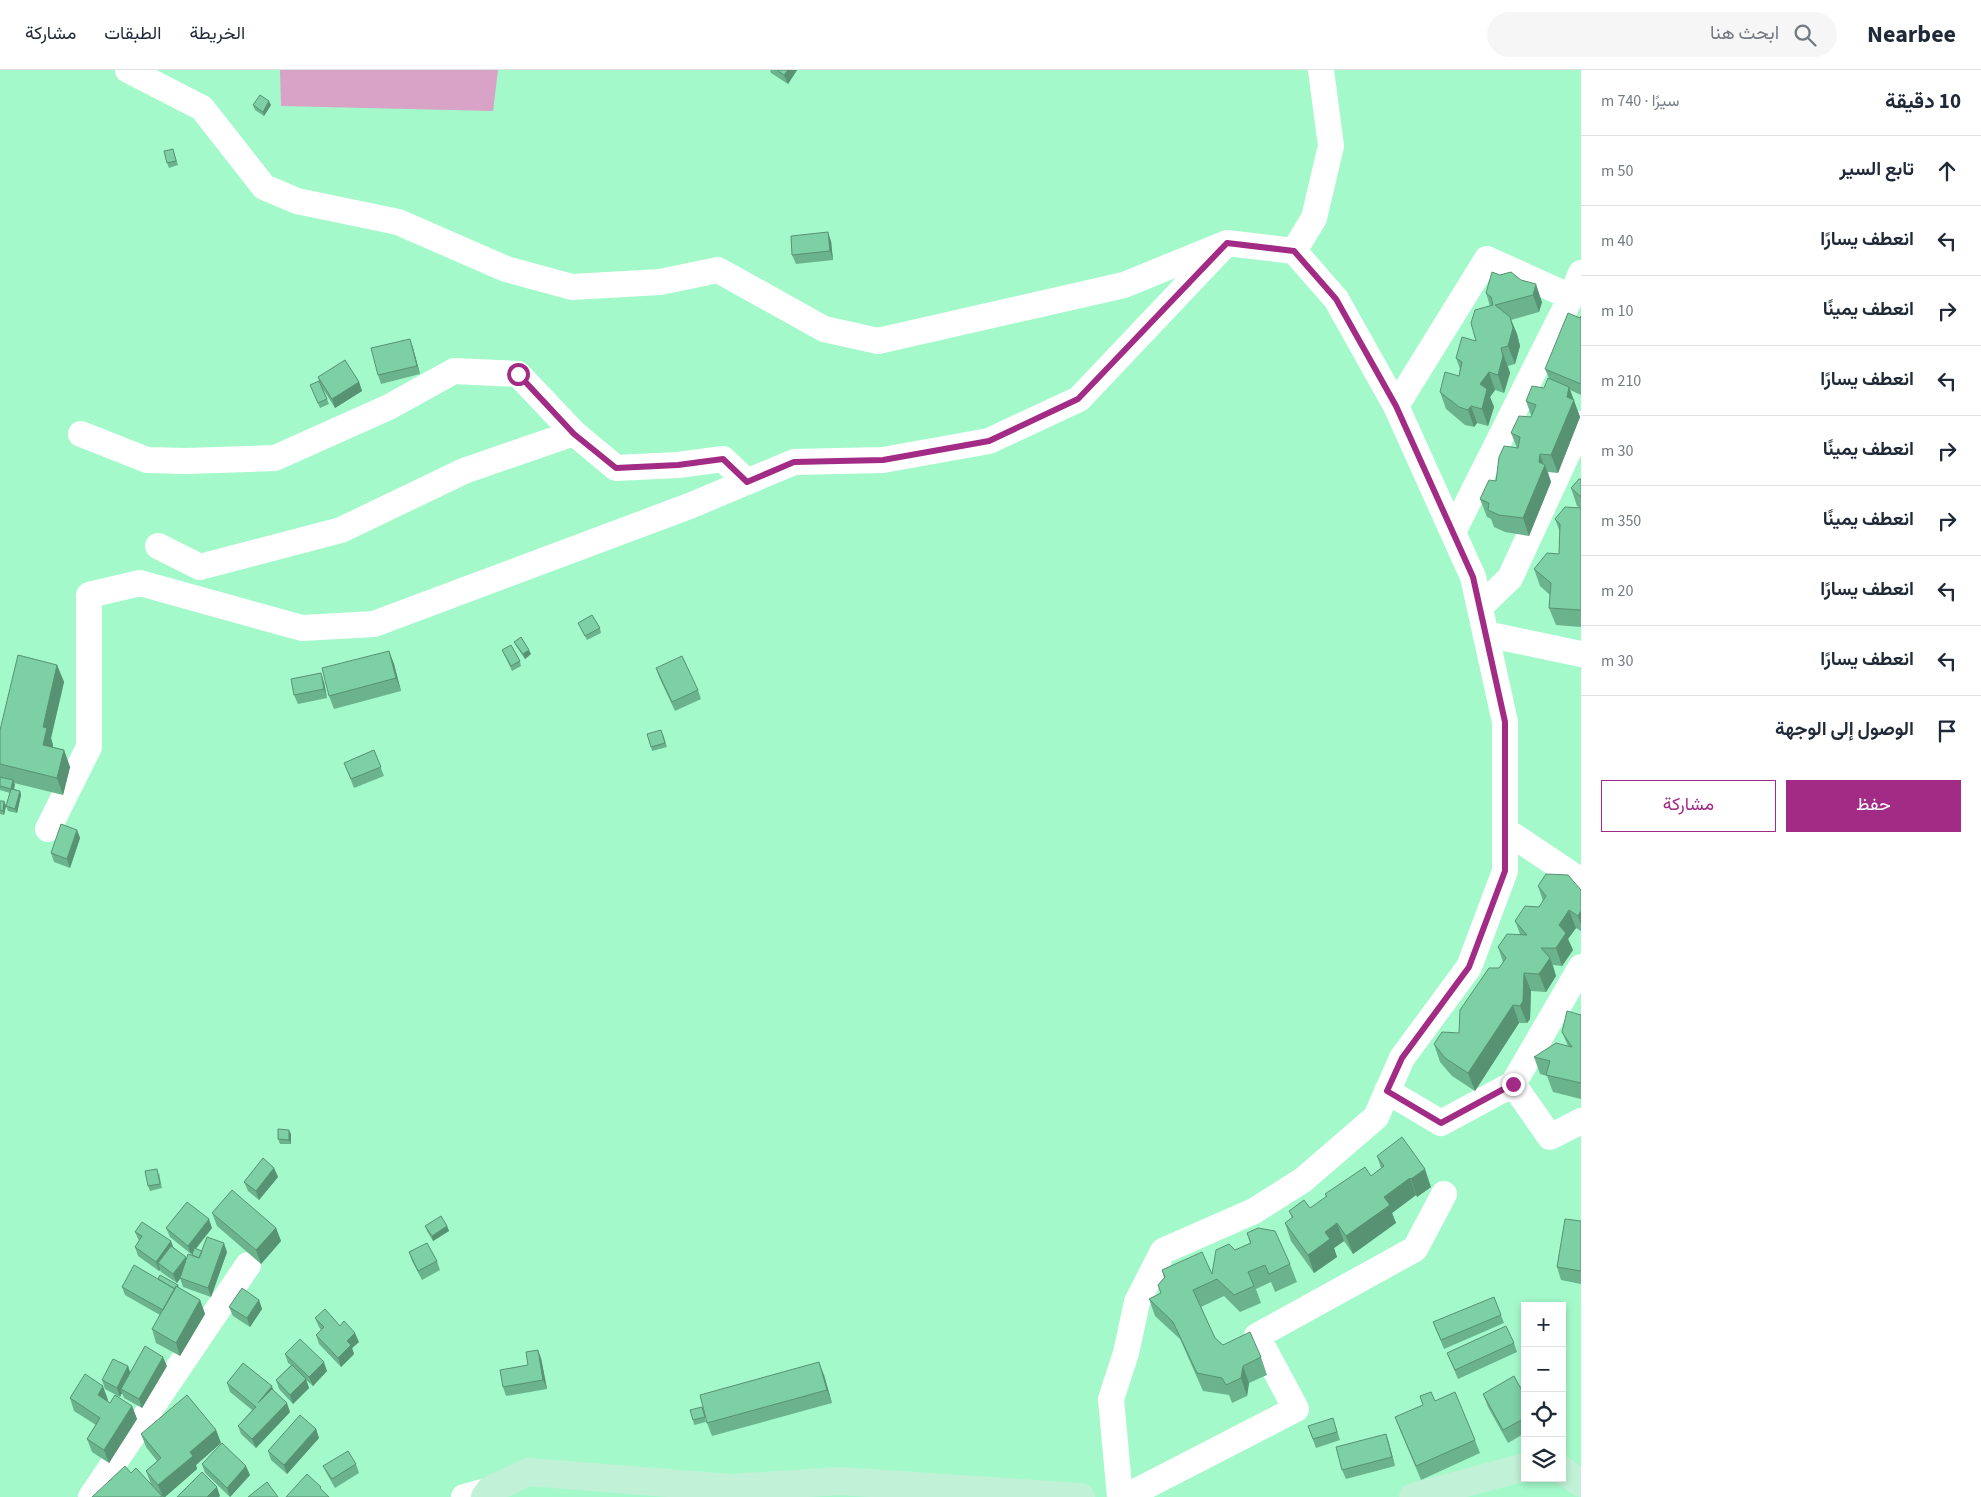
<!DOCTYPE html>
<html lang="ar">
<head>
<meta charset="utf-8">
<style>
  :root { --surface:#fff; --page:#f6f6f7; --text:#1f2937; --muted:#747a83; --line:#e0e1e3; --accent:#a22c85 }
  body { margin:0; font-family:"Source Sans 3",Vazirmatn,sans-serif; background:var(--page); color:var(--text); direction:rtl }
  .controls { position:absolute; right:15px; bottom:15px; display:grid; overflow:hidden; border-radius:0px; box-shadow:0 2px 8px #0003 }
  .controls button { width:45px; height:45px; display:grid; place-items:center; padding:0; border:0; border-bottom:1px solid var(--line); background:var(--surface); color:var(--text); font:25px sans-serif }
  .stop { position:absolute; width:15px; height:15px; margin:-11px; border:4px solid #a22c85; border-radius:50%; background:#fff }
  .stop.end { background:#a22c85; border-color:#fff; box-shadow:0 1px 5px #0008 }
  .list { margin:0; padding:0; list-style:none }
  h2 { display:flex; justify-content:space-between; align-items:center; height:65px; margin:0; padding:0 20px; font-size:21px }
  h2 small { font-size:16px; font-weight:400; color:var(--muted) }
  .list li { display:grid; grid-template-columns:32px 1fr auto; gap:15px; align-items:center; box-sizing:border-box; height:70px; padding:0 20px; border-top:1px solid var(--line) }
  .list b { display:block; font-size:19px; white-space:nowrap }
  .list em { font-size:16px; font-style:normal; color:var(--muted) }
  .actions { display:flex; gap:10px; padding:15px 20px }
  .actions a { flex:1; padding:11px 0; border:1px solid var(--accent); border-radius:0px; text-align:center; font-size:18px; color:var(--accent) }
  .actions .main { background:var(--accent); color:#fff }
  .icon { flex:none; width:28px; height:28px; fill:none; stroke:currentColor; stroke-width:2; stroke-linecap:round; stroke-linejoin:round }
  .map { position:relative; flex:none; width:1581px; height:1427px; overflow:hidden; direction:ltr }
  header { display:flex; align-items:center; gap:30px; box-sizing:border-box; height:70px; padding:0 25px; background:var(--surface); border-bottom:1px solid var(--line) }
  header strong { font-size:24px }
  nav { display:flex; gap:28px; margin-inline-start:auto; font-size:18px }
  .search { width:350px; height:45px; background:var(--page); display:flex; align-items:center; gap:12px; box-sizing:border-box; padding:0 18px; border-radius:28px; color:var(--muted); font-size:19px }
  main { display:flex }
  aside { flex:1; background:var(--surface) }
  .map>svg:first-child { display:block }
  .pitch { fill:#d8a3c6 }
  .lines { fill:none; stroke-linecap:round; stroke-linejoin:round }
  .minor { stroke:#fff; stroke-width:26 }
  .major { stroke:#c1f1d7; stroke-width:28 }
  .wall { fill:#6bb38c }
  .shaded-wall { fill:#579272 }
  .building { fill:#7cd0a3; stroke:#579272 }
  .route { stroke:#a22c85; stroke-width:6 }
</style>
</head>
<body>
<header>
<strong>Nearbee</strong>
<div class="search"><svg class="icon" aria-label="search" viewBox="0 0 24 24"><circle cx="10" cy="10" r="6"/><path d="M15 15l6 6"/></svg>ابحث هنا</div>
<nav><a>الخريطة</a><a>الطبقات</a><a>مشاركة</a></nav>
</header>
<main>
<aside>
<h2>10 دقيقة<small>سيرًا · 740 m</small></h2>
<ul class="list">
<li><svg class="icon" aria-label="ahead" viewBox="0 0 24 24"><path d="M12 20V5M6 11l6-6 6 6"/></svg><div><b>تابع السير</b></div><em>50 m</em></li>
<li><svg class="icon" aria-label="left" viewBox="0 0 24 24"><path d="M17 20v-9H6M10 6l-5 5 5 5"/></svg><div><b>انعطف يسارًا</b></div><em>40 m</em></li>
<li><svg class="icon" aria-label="right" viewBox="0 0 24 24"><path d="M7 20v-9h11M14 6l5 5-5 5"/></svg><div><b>انعطف يمينًا</b></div><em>10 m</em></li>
<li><svg class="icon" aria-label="left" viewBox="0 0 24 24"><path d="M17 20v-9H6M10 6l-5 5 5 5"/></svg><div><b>انعطف يسارًا</b></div><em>210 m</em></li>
<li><svg class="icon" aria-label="right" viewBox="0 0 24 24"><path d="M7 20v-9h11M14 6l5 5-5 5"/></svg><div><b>انعطف يمينًا</b></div><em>30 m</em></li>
<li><svg class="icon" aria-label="right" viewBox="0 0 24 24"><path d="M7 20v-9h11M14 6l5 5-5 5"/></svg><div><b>انعطف يمينًا</b></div><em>350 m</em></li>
<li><svg class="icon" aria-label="left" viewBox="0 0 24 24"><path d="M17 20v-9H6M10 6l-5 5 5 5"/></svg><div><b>انعطف يسارًا</b></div><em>20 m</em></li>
<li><svg class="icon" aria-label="left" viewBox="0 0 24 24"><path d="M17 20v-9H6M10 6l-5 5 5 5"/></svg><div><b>انعطف يسارًا</b></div><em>30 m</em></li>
<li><svg class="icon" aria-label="arrive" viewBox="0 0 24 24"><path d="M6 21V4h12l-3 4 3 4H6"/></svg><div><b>الوصول إلى الوجهة</b></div></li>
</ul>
<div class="actions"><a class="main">حفظ</a><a>مشاركة</a></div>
</aside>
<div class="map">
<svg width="1581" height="1427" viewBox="0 0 1581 1427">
  <rect width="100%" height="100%" fill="#a4f9cb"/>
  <path class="pitch" d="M280 0H498L493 41 281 36Z"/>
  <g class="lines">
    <path class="minor" d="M128 0 202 38 264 117 297 131 398 152 506 199 572 217 660 212 718 200 824 259 878 271 1124 215 1227 173 1294 181 1336 229 1396 336 1473 507 1505 652V801L1469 897 1402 988 1376 1047 1303 1110 1254 1141 1163 1181 1137 1232 1126 1283 1111 1329 1120 1427
      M1294 181 1314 148 1331 76 1321 0
      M1571 227 1581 203
      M1396 336 1487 189 1571 227 1453 462
      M81 364 147 390 186 391 275 388 389 337 454 301 518 304 574 363 616 398 678 395 723 389 747 412
      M158 476 200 497 341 460 464 401 574 363
      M1480 537 1510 508 1581 354
      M1486 564 1581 584
      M48 759 89 677V525L140 513 302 558 374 554 692 435 794 392 883 390 989 371 1079 329 1221 179
      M1505 760 1581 811
      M1513 1014 1550 1067 1581 1051
      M1387 1021 1441 1053 1513 1014 1581 897
      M91 1427 248 1195
      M464 1427 490 1420
      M1125 1427 1296 1339 1257 1266 1415 1179 1444 1124"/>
    <path class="major" d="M1562 1400 1581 1413
      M485 1427 490 1420 528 1402 731 1418 840 1411 1081 1427
      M1413 1427 1525 1397"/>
  </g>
  <path class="wall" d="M770 0H797L788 14 771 3Z
    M253 35H271L264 46 255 40Z
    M173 79 178 95 169 98 167 93Z
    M831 171 833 190 796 194 792 185Z
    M1511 202 1542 232 1539 242 1511 250 1517 264 1520 276 1515 294 1508 296 1510 303 1504 323 1495 320 1490 327 1494 337 1488 356 1477 353 1474 357 1465 355 1446 339 1440 322 1459 306 1460 299 1456 288 1476 271 1490 236 1486 223 1500 205Z
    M1581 246V325L1570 320 1580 347 1558 403 1548 402 1551 412 1529 466 1505 462 1494 457 1491 449 1487 447 1480 429 1496 411 1517 378 1511 363 1531 347V345L1526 331 1544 318 1549 308 1545 299Z
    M410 269 413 278 420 304 381 314 378 305Z
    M318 307 359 312 362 321 335 338 323 319 329 334 320 338 312 320 319 311Z
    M1581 409V557L1556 555 1549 538 1550 525 1540 516 1534 499 1559 484 1560 462 1555 449 1580 438 1577 436 1571 418Z
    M578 553 600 558 601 563 587 570Z
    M514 572 531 584 525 589 516 576Z
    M502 580 520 591 521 596 512 601Z
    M389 581 394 594 401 621 334 639 329 626Z
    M57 595 64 612 51 668 53 675V677L64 680 70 697 63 725 14 713V719L20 721 21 725 17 743 8 741 6 736 10 723 0 720V660Z
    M656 598 698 620 701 629 675 641 659 607Z
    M324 612 327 628 298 634 294 625Z
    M663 664 667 677 652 681 651 677Z
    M374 680 384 706 354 718 344 693Z
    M0 731H4L6 736 4 745 0 744Z
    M77 760 80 768 70 798 54 792 51 783Z
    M1538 816 1581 820V861L1576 858 1568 869 1573 880 1562 896 1553 895 1556 906 1546 922 1531 921 1530 949 1527 953H1519L1475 1021 1452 1006 1440 992 1434 974 1459 963 1503 892 1498 877 1520 864 1515 851 1539 837 1543 831Z
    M1581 945V1029L1553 1022 1547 1006 1540 1004 1534 987 1568 976 1562 962Z
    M291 1064V1074H280L278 1069Z
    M1377 1086 1431 1117 1417 1127 1416 1125 1392 1143 1396 1153 1353 1184 1344 1171 1334 1178 1337 1187 1314 1203 1291 1171 1285 1153 1292 1148 1289 1141 1310 1138 1326 1127 1325 1124 1371 1106 1381 1098Z
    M274 1098 278 1107 259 1130 248 1121 244 1112Z
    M159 1103 162 1118 150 1121 148 1116Z
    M212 1143 276 1158 281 1171 261 1194 217 1156Z
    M1581 1151V1214L1561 1210 1557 1197Z
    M425 1156H447L449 1161 433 1171 427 1161Z
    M166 1158H212L196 1179 202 1181 227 1182 211 1227 183 1217 180 1208 177 1213 161 1202 160 1200 159 1201 138 1186 135 1177 139 1171 135 1162 171 1171 173 1177 187 1189 192 1185V1183L191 1184 170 1167Z
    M1247 1163 1290 1194 1297 1212 1275 1222 1271 1212 1256 1219 1261 1233 1240 1242 1224 1226 1201 1237 1215 1268 1223 1275 1261 1287 1267 1305 1249 1313 1247 1326 1232 1333 1229 1325 1203 1321 1180 1269 1155 1246 1149 1229 1161 1223 1158 1215 1164 1208 1162 1200 1212 1204 1235 1180 1250 1173Z
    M409 1182 437 1191 440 1200 422 1210 412 1191Z
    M158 1209 178 1215 179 1218 200 1230 205 1244 180 1286 156 1273 152 1259 160 1245 125 1225 122 1217Z
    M259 1230 262 1239 250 1257 233 1246 229 1237Z
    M1501 1245 1504 1253 1444 1279 1433 1252Z
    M315 1248 340 1256 359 1272 352 1278 354 1284 341 1297 319 1274 316 1265 321 1260 319 1257Z
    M1514 1273 1517 1282 1458 1309 1447 1283Z
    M285 1284 327 1301 313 1316 306 1310 309 1318 293 1334 279 1319 276 1310 291 1295 288 1293Z
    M541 1288 547 1319 506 1326 503 1317 528 1295Z
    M128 1296 130 1303 167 1296 142 1338 124 1328 122 1323 120 1327 105 1319 102 1310Z
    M824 1305 832 1333 712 1366 707 1353Z
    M227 1313 273 1320 290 1342 256 1378 241 1364 238 1356 252 1340 230 1322Z
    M1483 1324 1525 1326V1363L1508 1373 1488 1337Z
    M70 1328 108 1330 107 1331 110 1333 132 1336 137 1349 109 1393 92 1382 87 1369 96 1355 74 1341Z
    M702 1337 706 1352 694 1355 693 1350Z
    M1395 1347 1475 1370 1480 1383 1421 1410 1400 1360Z
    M1308 1356 1336 1357 1340 1370 1316 1378Z
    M316 1359 319 1368 287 1404 271 1390 268 1381Z
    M216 1360 221 1373 196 1395 197 1399 165 1427H92L131 1403 151 1414 146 1401 157 1391 146 1377 141 1364Z
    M1386 1364 1395 1396 1346 1409 1342 1400Z
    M202 1394 250 1405 230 1427 205 1403Z
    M356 1394 359 1403 335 1418 327 1404 323 1396Z"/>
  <path class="shaded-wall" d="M788 0H797L788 14 784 5Z
    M269 31 271 35 264 46 263 42Z
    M828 162 831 171 833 190 830 181Z
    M1536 214 1542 232 1539 242 1533 225Z
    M1510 247 1517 264 1520 276 1515 294 1508 276Z
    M410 269 413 278 420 304 417 296Z
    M1501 278 1510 303 1504 323 1498 305Z
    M1489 302 1495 320 1490 327 1494 337 1488 356 1482 339 1480 314Z
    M359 312 362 321 335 338 332 329Z
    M1569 317 1580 347 1558 403 1551 385 1567 327Z
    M1471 336 1477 353 1474 357 1468 340Z
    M1540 384 1544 396 1545 395 1551 412 1529 466 1523 448 1539 392Z
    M529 580 531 584 525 589 523 584Z
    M389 581 394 594 401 621 396 608Z
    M57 595 64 612 51 668 53 675 49 692 43 675V657Z
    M321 603 324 612 327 628 324 619Z
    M64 680 70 697 63 725 57 708Z
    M13 710 15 715 13 723 11 719Z
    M20 721 21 725 17 743 15 739Z
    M4 731 6 736 4 745 3 741Z
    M77 760 80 768 70 798 67 789Z
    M1569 840 1576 858 1568 869 1573 880 1562 896 1556 878 1559 855Z
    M1581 841V855L1578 846Z
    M1550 888 1556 906 1546 922 1539 904Z
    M1524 903 1531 921 1530 949 1527 953 1520 936Z
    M1513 935 1519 953 1475 1021 1468 1003Z
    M289 1060 291 1064V1074L289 1070Z
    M274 1098 278 1107 259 1130 256 1121Z
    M1425 1099 1431 1117 1417 1127 1411 1109Z
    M1410 1108 1416 1125 1392 1143 1396 1153 1353 1184 1346 1166 1384 1127Z
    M209 1149 212 1158 191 1184 188 1176Z
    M1337 1153 1344 1171 1334 1178 1337 1187 1314 1203 1308 1185 1325 1162Z
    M447 1156 449 1161 433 1171 432 1166Z
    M276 1158 281 1171 261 1194 256 1180Z
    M171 1171 174 1180 158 1193 160 1200 159 1201 156 1192Z
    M224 1173 227 1182 211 1227 208 1218Z
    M186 1187 189 1196 177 1213 173 1204Z
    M200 1230 205 1244 180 1286 176 1273Z
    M259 1230 262 1239 250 1257 247 1248Z
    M355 1263 359 1272 352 1278 354 1284 341 1297 338 1288 347 1271Z
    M538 1280 541 1288 547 1319 543 1310Z
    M163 1287 167 1296 142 1338 139 1329Z
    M324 1292 327 1301 313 1316 309 1307Z
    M819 1292 824 1305 832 1333 827 1320Z
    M128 1296 131 1305 121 1319 122 1323 120 1327 117 1318Z
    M1243 1296 1249 1313 1247 1326 1241 1308Z
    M306 1309 309 1318 293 1334 290 1325Z
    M103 1316 108 1330 103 1338 98 1325Z
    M272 1316 275 1325 258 1333Z
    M287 1333 290 1342 256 1378 252 1369Z
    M132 1336 137 1349 109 1393 104 1380Z
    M316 1359 319 1368 287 1404 284 1395Z
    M216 1360 221 1373 196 1395 197 1399 165 1427H163L158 1415 190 1382Z
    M1386 1364 1389 1373 1395 1396 1392 1387Z
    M246 1396 250 1405 230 1427 227 1418Z
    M217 1417 220 1426 219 1427H207Z"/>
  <path class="building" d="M777 0H788L784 5Z
    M260 25 269 31 263 42 253 35Z
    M173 79 176 91 167 93 164 81Z
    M828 162 830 181 792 185 791 166Z
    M1492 202 1500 205 1511 202 1521 210 1536 214 1533 225 1495 235 1510 247 1513 258 1508 276 1501 278 1503 286 1498 305 1489 302 1480 314 1487 319 1482 339 1471 336 1468 340 1459 337 1440 322 1445 302 1459 306 1462 292 1456 288 1462 267 1476 271 1471 253 1475 240 1493 235 1491 227 1486 223Z
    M1568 243 1580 248 1581 246V314L1545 299Z
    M410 269 417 296 378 305 371 278Z
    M345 290 359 312 332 329 318 307Z
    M1548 308 1569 317 1567 327 1574 330 1551 385 1540 384 1539 392 1545 395 1523 448 1499 445 1488 440 1489 433 1480 429 1489 410 1496 411 1499 387 1504 376 1518 378 1520 367 1511 363 1519 346 1531 347 1536 335 1526 331 1532 316 1544 318Z
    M319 311 327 329 318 333 310 315Z
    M1579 409H1581V427L1571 418Z
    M1565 437 1581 438V540L1549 538 1551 513 1534 499 1547 483 1559 484 1560 454 1555 449Z
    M592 545 600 558 585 566 578 553Z
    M521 567 529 580 523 584 514 572Z
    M511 575 520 591 511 596 502 580Z
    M389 581 396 608 329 626 322 598Z
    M18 585 57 595 43 657 47 658 43 675 64 680 57 708 0 694V660Z
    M682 586 698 620 672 632 656 598Z
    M321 603 324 619 294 625 291 609Z
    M661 660 665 673 651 677 647 664Z
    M374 680 381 697 351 709 344 693Z
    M0 707 13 710 11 719 0 716Z
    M11 719 20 721 15 739 6 736Z
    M0 731H4L3 741 0 740Z
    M61 754 77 760 67 789 51 783Z
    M1546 804 1568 805 1581 820V841L1578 846 1569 840 1559 855 1566 863 1556 878H1541L1550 888 1539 904 1524 903 1523 931 1520 936 1513 935 1468 1003 1445 988 1434 974 1442 962 1459 963 1460 940 1489 898H1499L1506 888 1498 877 1507 864 1527 865 1515 851 1525 836 1539 837 1546 826 1538 816Z
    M1567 941 1581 945V1013L1546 1005 1550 991 1534 987 1556 973 1572 977 1562 962Z
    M278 1059 289 1060V1070L278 1069Z
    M1402 1067 1425 1099 1411 1109 1410 1108 1384 1127 1390 1135 1346 1166 1337 1153 1325 1162 1330 1169 1308 1185 1285 1153 1293 1147 1289 1141 1304 1130 1310 1138 1327 1126 1325 1124 1365 1097 1371 1106 1384 1096 1377 1086Z
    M263 1088 274 1098 256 1121 244 1112Z
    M157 1099 160 1114 148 1116 145 1101Z
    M232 1120 276 1158 256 1180 212 1143Z
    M187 1132 209 1149 188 1176 166 1158Z
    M441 1146 447 1156 432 1166 425 1156Z
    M1565 1149 1581 1151V1201L1557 1197Z
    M142 1152 171 1171 156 1192 135 1177 142 1166 135 1162Z
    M1258 1158 1275 1161 1290 1194 1269 1204 1265 1195 1248 1202 1254 1216 1234 1225 1217 1209 1193 1220 1215 1268 1223 1275 1250 1262 1261 1287 1243 1296 1241 1308 1226 1315 1222 1308 1197 1303 1173 1252 1149 1229 1161 1223 1158 1215 1165 1207 1162 1200 1202 1182 1212 1204 1216 1180 1229 1174 1235 1180 1251 1173 1247 1163Z
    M207 1167 224 1173 208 1218 180 1208 188 1184 199 1188Z
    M427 1173 437 1191 418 1201 409 1182Z
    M171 1176 186 1187 173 1204 158 1193Z
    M194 1178 202 1181 199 1188 192 1185Z
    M134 1195 175 1219 163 1240 122 1217Z
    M160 1205 178 1215 177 1217 176 1216 175 1219 158 1209Z
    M176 1216 200 1230 176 1273 152 1259Z
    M242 1218 259 1230 247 1248 229 1237Z
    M1494 1227 1501 1245 1441 1270 1433 1252Z
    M325 1239 340 1256 344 1251 355 1263 347 1271 351 1275 338 1288 316 1265 324 1257 315 1248Z
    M1506 1256 1514 1273 1455 1300 1447 1283Z
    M300 1269 324 1292 309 1307 285 1284Z
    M145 1276 163 1287 139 1329 121 1319Z
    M538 1280 543 1310 503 1317 500 1300 528 1295 526 1282Z
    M113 1289 128 1296 117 1318 102 1310Z
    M819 1292 827 1320 707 1353 700 1325Z
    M243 1293 272 1316 258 1333 272 1319 287 1333 252 1369 238 1356 256 1337 227 1313Z
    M292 1295 306 1309 290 1325 276 1310Z
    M85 1304 103 1316 98 1325 110 1333 115 1325 132 1336 104 1380 87 1369 100 1348 70 1328Z
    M1514 1306 1525 1326V1348L1503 1360 1483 1324Z
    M1431 1322 1435 1331 1455 1322 1475 1370 1416 1396 1395 1347 1423 1335 1420 1326Z
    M187 1325 216 1360 190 1382 193 1386 158 1415 146 1401 161 1388 141 1364Z
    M702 1337 705 1347 693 1350 690 1340Z
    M300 1345 316 1359 284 1395 268 1381Z
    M1333 1348 1337 1362 1313 1369 1308 1356Z
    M1386 1364 1392 1387 1342 1400 1336 1377Z
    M222 1373 246 1396 227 1418 202 1394Z
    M348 1381 356 1394 332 1409 323 1396Z
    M125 1396 131 1403 136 1398 162 1426 160 1427H92Z
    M202 1402 217 1417 207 1427H177Z
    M307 1404 321 1417 320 1418 329 1427H286Z
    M267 1412 278 1427H248Z"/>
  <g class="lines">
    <path class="route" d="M518 304 574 364 616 398 678 395 723 389 747 412 794 392 883 390 989 371 1078 329 1227 173 1294 181 1336 229 1396 336 1473 507 1505 652V801L1469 897 1402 988 1387 1021 1441 1053 1513 1014"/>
  </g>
</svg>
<div class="controls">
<button>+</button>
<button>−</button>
<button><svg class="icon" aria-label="locate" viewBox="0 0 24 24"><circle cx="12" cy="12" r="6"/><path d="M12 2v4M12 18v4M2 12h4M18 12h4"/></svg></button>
<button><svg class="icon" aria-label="layers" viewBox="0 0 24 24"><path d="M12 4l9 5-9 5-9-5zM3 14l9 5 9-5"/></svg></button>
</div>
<div class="stop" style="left:518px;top:304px"></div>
<div class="stop end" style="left:1513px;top:1014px"></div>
</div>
</main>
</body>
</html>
